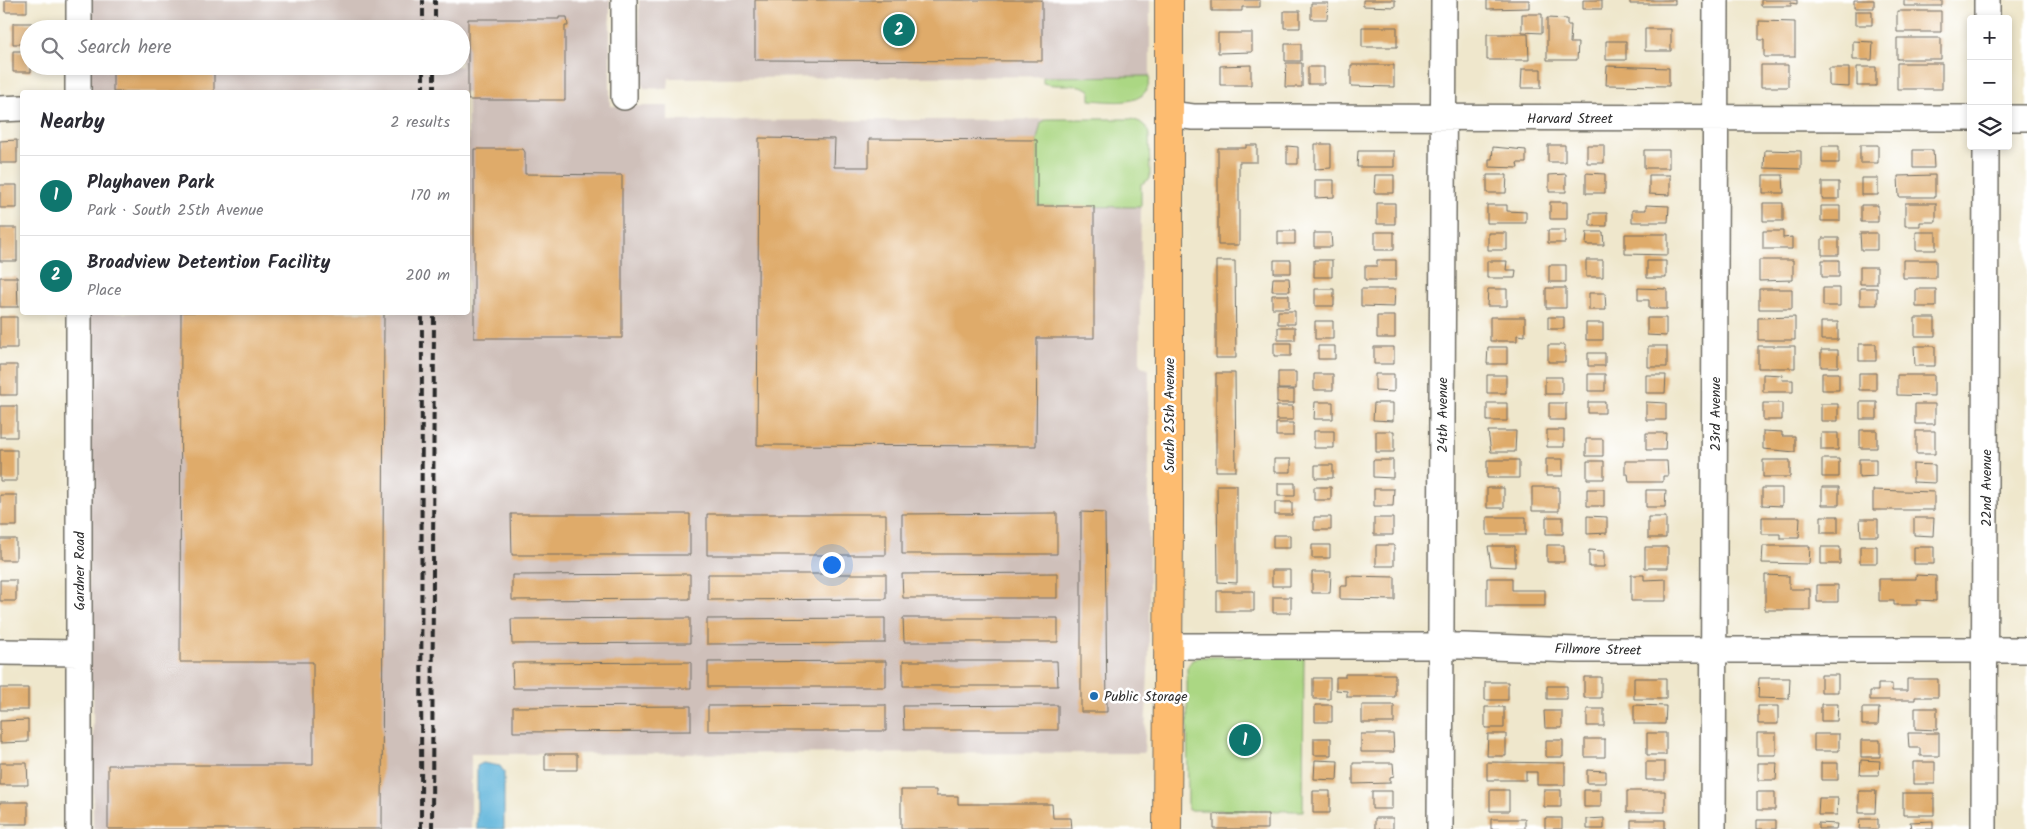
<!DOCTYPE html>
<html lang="en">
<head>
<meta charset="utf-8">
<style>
  :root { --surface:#fff; --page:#f2f2f3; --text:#2b2b33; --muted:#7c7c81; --line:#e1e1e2; --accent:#0f766e }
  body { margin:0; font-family:Kalam,sans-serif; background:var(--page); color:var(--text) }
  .controls { position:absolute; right:15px; top:15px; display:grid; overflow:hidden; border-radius:5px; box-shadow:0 2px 8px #0003 }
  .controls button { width:45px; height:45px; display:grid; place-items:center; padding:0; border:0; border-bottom:1px solid var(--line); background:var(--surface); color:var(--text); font:25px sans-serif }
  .you { position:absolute; left:831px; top:564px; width:18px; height:18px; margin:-12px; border:4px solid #fff; border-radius:50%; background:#1a73e8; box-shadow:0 0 0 8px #1a73e833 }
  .badge { display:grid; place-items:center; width:32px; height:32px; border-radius:50%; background:var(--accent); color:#fff; font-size:16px; font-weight:700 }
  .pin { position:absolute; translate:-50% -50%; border:2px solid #fff; box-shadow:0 1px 5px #0006 }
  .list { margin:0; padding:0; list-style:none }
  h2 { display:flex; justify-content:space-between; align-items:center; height:65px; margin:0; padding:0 20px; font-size:21px }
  h2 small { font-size:16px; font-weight:400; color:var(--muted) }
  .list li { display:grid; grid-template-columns:32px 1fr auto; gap:15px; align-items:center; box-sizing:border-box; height:80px; padding:0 20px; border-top:1px solid var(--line) }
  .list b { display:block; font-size:19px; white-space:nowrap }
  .list p { margin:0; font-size:16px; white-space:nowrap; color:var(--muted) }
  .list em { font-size:16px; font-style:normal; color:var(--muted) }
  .icon { flex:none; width:28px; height:28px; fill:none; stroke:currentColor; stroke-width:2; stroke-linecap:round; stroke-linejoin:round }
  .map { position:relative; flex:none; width:2027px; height:829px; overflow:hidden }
  .search { position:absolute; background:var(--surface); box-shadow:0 2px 8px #0003; left:20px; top:20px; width:450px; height:55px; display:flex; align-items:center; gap:12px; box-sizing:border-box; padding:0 18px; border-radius:28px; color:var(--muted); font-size:19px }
  .panel { position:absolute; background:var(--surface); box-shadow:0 2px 8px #0003; left:20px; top:90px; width:450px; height:225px; border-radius:5px }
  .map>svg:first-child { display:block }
  .industrial { fill:#cfc0ba }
  .green { fill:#abd783; stroke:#6b8157 }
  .water { fill:#5db4da; stroke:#447082 }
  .building { fill:#dfab6a }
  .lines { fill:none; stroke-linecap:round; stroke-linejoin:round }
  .minor-casing { stroke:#706d63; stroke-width:28 }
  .major-casing { stroke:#706d63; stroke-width:30 }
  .minor { stroke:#fff; stroke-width:25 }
  .major { stroke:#fdbc70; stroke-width:28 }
  .rail { stroke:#2b2b2b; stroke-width:4; stroke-dasharray:8 4; stroke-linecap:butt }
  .poi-dot { fill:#1f6fb2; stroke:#fff; stroke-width:2 }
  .labels { text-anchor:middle; stroke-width:5; stroke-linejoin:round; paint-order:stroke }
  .street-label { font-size:14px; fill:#2b2b2b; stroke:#fff }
  .poi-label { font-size:14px; fill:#2b2b2b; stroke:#fff; text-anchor:start }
</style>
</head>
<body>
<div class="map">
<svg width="2027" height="829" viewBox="0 0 2027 829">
  <rect width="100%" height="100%" fill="#fff"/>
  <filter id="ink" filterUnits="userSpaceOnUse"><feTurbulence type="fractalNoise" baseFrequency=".02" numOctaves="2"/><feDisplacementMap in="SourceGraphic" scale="10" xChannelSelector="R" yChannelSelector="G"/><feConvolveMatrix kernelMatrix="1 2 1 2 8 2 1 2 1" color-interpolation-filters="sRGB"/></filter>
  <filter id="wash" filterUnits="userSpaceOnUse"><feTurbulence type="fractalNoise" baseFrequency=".0096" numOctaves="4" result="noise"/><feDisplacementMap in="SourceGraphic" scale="20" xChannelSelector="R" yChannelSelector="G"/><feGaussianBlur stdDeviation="1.12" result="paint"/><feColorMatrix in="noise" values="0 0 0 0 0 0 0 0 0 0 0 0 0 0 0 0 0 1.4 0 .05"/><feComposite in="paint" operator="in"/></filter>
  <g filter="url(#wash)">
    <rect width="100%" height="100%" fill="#efe7cc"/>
    <path class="industrial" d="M89 0H610V106H668V121L1129 119 1140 122 1146 127 1149 134 1150 179 1141 184 1140 365 1149 370V654L1144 753 471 754V829H93V688L89 687 88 313 468 312V92H89V66H461V29H89Z
      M639 0H1150V79L1143 96 1128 101 1110 76 669 78 668 89 644 88 639 78Z"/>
    <path class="green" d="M1150 76C1149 109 1113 101 1090 100V90C1076 81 1058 88 1043 83V77Z
      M1047 119H1131L1140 122 1146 127 1149 134 1150 179 1141 184V207L1037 206V140L1041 123Z
      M1304 656 1303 811 1188 810 1187 668 1192 660 1200 657Z"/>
    <path class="water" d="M483 763 500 766 504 772V829H477V766Z"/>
    <g id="blocks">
      <path class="building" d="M5 0H27V12H5Z
        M755 0H1042V61L755 60Z
        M1212 0H1260V7H1242V11H1212Z
        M1363 0H1395V7L1363 6Z
        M1487 0H1529V8L1487 9Z
        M1583 0H1602V9H1583Z
        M1630 0H1675V4H1630Z
        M1761 0H1797V4L1791 3V6H1761Z
        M1854 0H1874V8H1854Z
        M1904 0H1942V6H1904Z
        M1311 3H1328L1327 19H1311Z
        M1284 11H1300V28H1284Z
        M1855 11H1872V25H1855Z
        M1897 11H1941V32H1897Z
        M1522 14H1542V33L1522 32Z
        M559 17H567L568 26H565V100H468V19H559Z
        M1547 18 1567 19V25H1571L1570 43H1578L1577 60H1547Z
        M1759 21 1795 22V57H1764V40H1759Z
        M13 23H32V29H29V44H13Z
        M1362 27H1397V47H1362Z
        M1645 29H1671V51H1645Z
        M1218 33H1252V52L1218 53Z
        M1487 34H1528L1529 60H1487Z
        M1897 38H1941V59H1897Z
        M1606 41H1626V60H1606Z
        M1853 41 1873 42 1872 60H1853Z
        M1285 44H1301V61H1285Z
        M13 51H29V66H31V72H13Z
        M1286 63H1302V87H1285Z
        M1897 63H1942V89H1897Z
        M1251 65V85H1220V66Z
        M1351 65H1394V87L1351 86Z
        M1761 65H1788V87H1761Z
        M113 66H214V92H113Z
        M1607 66 1669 68V86L1606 85Z
        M1308 67H1324V84H1308Z
        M1857 67H1876V86H1857Z
        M1829 68H1849V87L1829 86Z
        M1522 69H1541V88H1521Z
        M759 138 835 139 834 167H869V139L1037 140V206H1094V338H1037L1036 446 757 445Z
        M17 140V163H0V141Z
        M1315 144H1331V168L1315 169Z
        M1246 145H1257V162H1239V245H1218V148H1246Z
        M1548 145H1565V162H1548Z
        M1587 145H1604V163H1587Z
        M1860 145H1878V163H1860Z
        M1287 146 1298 147V164H1287Z
        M1822 146H1839V163H1822Z
        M1493 147 1526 150V163H1517L1518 168 1489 167V159H1492Z
        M474 149H523L525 152V174L622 175V338H474Z
        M1644 150H1669V168H1644Z
        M1765 150 1801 151V169L1764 168Z
        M1913 150H1933L1934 168H1913Z
        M1358 151H1394V167H1357Z
        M1586 173 1605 174V193H1586Z
        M1566 174V192H1549V175Z
        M1375 175H1394V193H1374Z
        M1487 175H1507L1506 193H1487Z
        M1649 175H1670V195L1649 194Z
        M1763 175H1783L1784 193H1763Z
        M1935 175V197H1899L1898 176Z
        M1861 178H1878V195H1861Z
        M1315 180H1334V197L1315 198Z
        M1822 182H1839V199H1822Z
        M0 185H17V208H0Z
        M1550 202H1567V219H1550Z
        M1377 203H1395V224H1377Z
        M1763 203H1783V221H1763Z
        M1905 203H1936V222H1920V226H1905Z
        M1487 205H1507V211L1526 212V223H1487Z
        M1646 205 1669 206 1668 222H1632V210H1646Z
        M1861 205H1878V222H1861Z
        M1821 206H1840V221H1821Z
        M1590 213H1607V226H1590Z
        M0 228H17V261H0Z
        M1548 230H1565V243H1548Z
        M1278 231H1295V244H1278Z
        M1763 231H1783V238L1792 237V249H1763Z
        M1375 232H1394V250H1375Z
        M1587 232H1603L1604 245H1586Z
        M1916 232H1936V250H1916Z
        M1314 233H1331L1332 247H1314Z
        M1488 233H1507V250H1488Z
        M1860 233H1877V250H1861Z
        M1625 234H1668V255L1625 254Z
        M1822 238H1839V255H1822Z
        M1274 260H1291V273H1274Z
        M1314 260H1332V277H1314Z
        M1377 260H1396V280H1365V266H1377Z
        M1586 260H1603V277H1586Z
        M1759 260H1793V280L1759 281Z
        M1822 260H1839V277H1822Z
        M1903 260H1936V278H1903Z
        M1216 261H1235L1236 358H1216Z
        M1487 261H1507L1506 270H1516L1515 278H1487Z
        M1647 261H1666V278H1647Z
        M1549 265H1566V282H1549Z
        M1860 267H1877V284H1860Z
        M0 277H17L18 307H0Z
        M1273 278H1289L1290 291H1272Z
        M1546 288H1566V308H1546Z
        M1638 288 1667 289V309H1649V300H1638Z
        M1823 288H1840V306H1823Z
        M1860 288H1877V305H1860Z
        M1315 289H1334V306H1315Z
        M1361 289H1395L1394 307 1361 306Z
        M1488 289H1507V306H1487Z
        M1759 289H1792V309H1759Z
        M1916 289H1936V307H1916Z
        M1589 293H1605L1606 310H1589Z
        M1272 295H1289V308H1272Z
        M1278 311H1295V324H1278Z
        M181 312H384L382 829H108V765H313V662H180Z
        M1377 316H1395V338H1377Z
        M0 317H17V348H0Z
        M1490 317H1525V336L1517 335V341H1490Z
        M1548 317H1564V329H1548Z
        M1795 317V340H1758V318Z
        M1647 318H1666V336L1647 335Z
        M1915 318H1935V336H1915Z
        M1315 321H1333V339H1315Z
        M1821 322H1838V340H1821Z
        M1586 323H1603V340H1586Z
        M1278 327H1295V340H1278Z
        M1274 343H1291V356H1274Z
        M1859 344H1876V361H1859Z
        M1548 345H1565V362H1548Z
        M1318 346H1335V359H1318Z
        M1648 346H1667V367H1648Z
        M1758 346H1795V368H1758Z
        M1914 346H1935V366H1915Z
        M1374 347H1394V364H1374Z
        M1488 347H1507V364H1487Z
        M1821 350H1838V367H1821Z
        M1588 353H1605V366H1588Z
        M0 365H17V395H0Z
        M1278 372H1296V389H1278Z
        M1216 373H1235L1236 471H1216Z
        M1822 373H1839V390H1822Z
        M1859 373H1876V390H1859Z
        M1314 374H1333V390H1314Z
        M1375 374H1394V392L1375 391Z
        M1588 374H1605V391H1588Z
        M1763 374 1783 375 1782 380H1793V392H1763Z
        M1487 375H1506V393H1487Z
        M1646 375H1666L1665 393H1646Z
        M1897 375H1934V396L1897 395Z
        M1545 377H1562V394H1545Z
        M1277 390H1294V403H1277Z
        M1315 402H1333V419H1314Z
        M1588 402H1605V413H1588Z
        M1646 402 1666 403V420H1646Z
        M1860 402H1877V419H1860Z
        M1374 403H1393V421L1373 420Z
        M1487 403H1507V421H1487Z
        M1549 403H1566V420H1549Z
        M1763 403H1782V420H1763Z
        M1821 404H1838V421H1821Z
        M1915 404H1935V424H1915Z
        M0 406H17V437H0Z
        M1276 406H1293V420H1276Z
        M1276 423H1293V436H1276Z
        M1547 430H1564V447H1547Z
        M1860 430H1877V448H1860Z
        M1314 431H1334V448H1314Z
        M1376 431H1394V452H1376Z
        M1488 431H1516L1515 452H1491Z
        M1763 431 1782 432V436H1795V452L1763 449Z
        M1916 431H1935V454H1916Z
        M1646 433H1666L1665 450H1646Z
        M1821 433H1838V450H1821Z
        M1586 439H1603V456H1586Z
        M0 450H17V481H0Z
        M1274 459H1291V472H1274Z
        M1546 459H1563V476H1546Z
        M1822 459H1839V477H1822Z
        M1859 459H1876V476L1859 477Z
        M1373 460H1393V478L1373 477Z
        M1487 460H1519V478H1487Z
        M1763 460H1790V477H1763Z
        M1587 461H1604V479H1587Z
        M1625 461H1667L1668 476H1663V482H1629L1628 474H1625Z
        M1913 464 1935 465V483L1913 482Z
        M1315 465H1333V478H1315Z
        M1278 483H1295V496H1278Z
        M1217 485H1237V583L1218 582Z
        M1314 487H1331V500H1314Z
        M1532 487H1559V511H1532Z
        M1822 487H1839V505H1822Z
        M1487 488H1504V508H1487Z
        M1762 488H1782V506L1762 505Z
        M1374 489H1394L1393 506H1374Z
        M1587 489H1604V506H1587Z
        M1646 490H1666L1665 507H1646Z
        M1873 490 1934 492V510H1873Z
        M0 495H17V526H0Z
        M1275 502H1292V515H1275Z
        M1081 512 1105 513 1107 712H1081Z
        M1057 513V554H902V514Z
        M511 514H690V555H512Z
        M707 514H886V555H707Z
        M1587 516 1607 517V533L1587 534Z
        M1821 516H1838V533H1821Z
        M1314 517H1331V530H1314Z
        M1487 517H1526V535H1487Z
        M1546 517H1563V534H1546Z
        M1648 517H1666V538H1648Z
        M1762 517H1800L1799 538H1780V534H1762Z
        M1374 518H1393V535H1374Z
        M1914 518H1934L1933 536 1914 535Z
        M1860 519H1878V536H1861Z
        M1273 535H1290V548H1273Z
        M0 539H16V560H0Z
        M1312 545H1330V558H1312Z
        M1376 545H1394V566H1376Z
        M1547 545H1564V562H1547Z
        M1488 546H1515V567L1491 566Z
        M1763 546H1810L1809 564 1762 563Z
        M1860 546H1877V563H1860Z
        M1645 547H1668V568H1645Z
        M1821 547H1840V564H1821Z
        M1914 547H1934V564H1914Z
        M1589 550 1604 551V567H1589Z
        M1272 570H1290V586H1272Z
        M1312 572H1331L1330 593H1312Z
        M1057 573V598H903L902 574Z
        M690 574V599L512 600V575Z
        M708 574H886V599L708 600Z
        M1631 575H1644V580L1666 579V601H1631Z
        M1765 575 1789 576V589H1810V610H1765Z
        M1916 575 1936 576V601L1917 600V605H1894V601H1879V579H1916Z
        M1347 576 1395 577V600L1340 599V586H1347Z
        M1487 578H1512V590H1545V606H1487Z
        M0 580H16V601H0Z
        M1817 585H1838V602H1817Z
        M1217 591H1254V611H1217Z
        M1273 597H1291V613H1273Z
        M690 618V643L512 644 511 619Z
        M885 618V643L707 644V619Z
        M903 618H1058V642H904Z
        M886 661V687H708V662Z
        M903 661H1057L1058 686H903Z
        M691 662V688H513L512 663Z
        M1345 674H1395V697H1347V691L1336 690V677H1345Z
        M1821 675H1838V692H1821Z
        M1584 677H1601V698H1584Z
        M1313 678H1330V699H1313Z
        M1634 678H1666V699H1634Z
        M1759 678H1790L1789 699 1758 698Z
        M1907 679H1938V697H1915V700H1870V691H1878V684H1892V691H1907Z
        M1485 682H1508V700H1485Z
        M1547 686H1567V699H1547Z
        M0 688H28V710H0Z
        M1821 704H1838L1837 721H1821Z
        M886 705V731H708V706Z
        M1058 705V730H904L903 706Z
        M1315 705H1332V722H1315Z
        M1362 705H1394V723H1362Z
        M1634 705 1666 706 1665 724H1634Z
        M691 706V731L513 732V707Z
        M1758 706H1778V724H1758Z
        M1485 707H1504V728H1485Z
        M1862 708H1879L1878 725H1862Z
        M1915 708H1937V730L1915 729Z
        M1587 709H1604V726H1587Z
        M1544 711H1562V728H1545Z
        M28 720V742L0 743V721Z
        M1647 733H1666V755H1647Z
        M1757 733H1776V755H1757Z
        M1908 733H1939V756H1920V748H1909Z
        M1361 734H1393L1394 752H1361Z
        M1488 734H1506V756H1487Z
        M1814 734H1839V751H1814Z
        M1314 738H1331V755H1314Z
        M1585 739H1605V757H1585Z
        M1546 740H1563V757H1546Z
        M1861 740H1880V757H1861Z
        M545 754H577V770H545Z
        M1315 760 1338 761 1337 780 1314 779Z
        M1861 760 1880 761 1879 775H1860Z
        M1487 762 1565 763V785H1537V772H1526V780H1487Z
        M1646 762H1665V780H1646Z
        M1913 762H1935V784H1913Z
        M0 763H27L28 785H0Z
        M1353 763H1393L1394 776 1390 777V783L1353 784Z
        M1758 763H1777L1776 780H1758Z
        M1821 763H1838V780H1821Z
        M1587 770 1606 771V783H1587Z
        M901 790H936V796H958V804H1052L1053 818H1071L1072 829H901Z
        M1490 790H1509V811H1490Z
        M1544 790H1561V807H1544Z
        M1584 790H1601V807H1584Z
        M1313 791H1330V813H1313Z
        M1372 791H1392V809H1372Z
        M1627 791H1665V812H1627Z
        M1859 791H1876L1875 813H1859Z
        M1757 792H1775V810H1757Z
        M1903 793H1934V815H1903Z
        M1819 798H1838L1837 815H1818Z
        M0 802H28V824H0Z
        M1214 814H1268V829H1214Z
        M1375 818H1393V829H1375Z
        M1545 818H1562V829H1545Z
        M1604 818V829H1587V819Z
        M1491 819H1525V829H1491Z
        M1860 819H1878V829H1859Z
        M1631 820H1665V829H1631Z
        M1757 820H1776V829H1757Z
        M1933 821V829H1911L1910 822Z
        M1818 823 1837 824 1836 829H1818Z"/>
    </g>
  </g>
  <g filter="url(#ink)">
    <use href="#blocks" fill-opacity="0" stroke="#706d63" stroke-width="1"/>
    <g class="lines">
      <defs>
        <path id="minor" d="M1987 19V0
          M79 29V0
          M78 92V66
          M624 97V0
          M0 109 22 108
          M1169 114 1193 117 1971 118
          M2008 118H2027
          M79 312V829
          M1169 646H1464L1577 650H2027
          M0 652 79 653
          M1440 829 1444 0
          M1713 829 1716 0
          M1984 829 1986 146"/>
        <path id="major" d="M1167 829 1169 521V0"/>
      </defs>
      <use href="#minor" class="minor-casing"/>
      <use href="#major" class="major-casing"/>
      <use href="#minor" class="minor"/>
      <use href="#major" class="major"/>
      <path class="rail" d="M423 29V0
        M435 29V0
        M423 92V66
        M434 92V66
        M421 829 422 312
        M432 829 434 312"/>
    </g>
  </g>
  <circle class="poi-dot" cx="1094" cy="696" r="5"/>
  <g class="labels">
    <g class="street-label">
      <text x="1570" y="123">Harvard Street</text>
      <text transform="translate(1715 414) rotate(-90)" y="5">23rd Avenue</text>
      <text transform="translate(1169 415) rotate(-90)" y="5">South 25th Avenue</text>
      <text transform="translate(1442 415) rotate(-90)" y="5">24th Avenue</text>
      <text transform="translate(1986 488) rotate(-90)" y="5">22nd Avenue</text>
      <text transform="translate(79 571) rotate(-90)" y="5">Gardner Road</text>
      <text transform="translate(1598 649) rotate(1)" y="5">Fillmore Street</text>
    </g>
    <g class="poi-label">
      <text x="1104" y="701">Public Storage</text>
    </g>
  </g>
</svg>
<div class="controls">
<button>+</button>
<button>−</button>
<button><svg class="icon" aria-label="layers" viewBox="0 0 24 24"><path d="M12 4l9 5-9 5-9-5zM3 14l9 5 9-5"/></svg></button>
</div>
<div class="you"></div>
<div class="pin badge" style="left:1245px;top:740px">1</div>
<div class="pin badge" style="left:899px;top:30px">2</div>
<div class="search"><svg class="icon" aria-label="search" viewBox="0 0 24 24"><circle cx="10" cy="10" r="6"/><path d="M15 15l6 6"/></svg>Search here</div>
<section class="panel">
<h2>Nearby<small>2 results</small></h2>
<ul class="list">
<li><span class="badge">1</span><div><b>Playhaven Park</b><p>Park · South 25th Avenue</p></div><em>170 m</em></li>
<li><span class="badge">2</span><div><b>Broadview Detention Facility</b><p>Place</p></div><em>200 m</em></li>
</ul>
</section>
</div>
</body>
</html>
